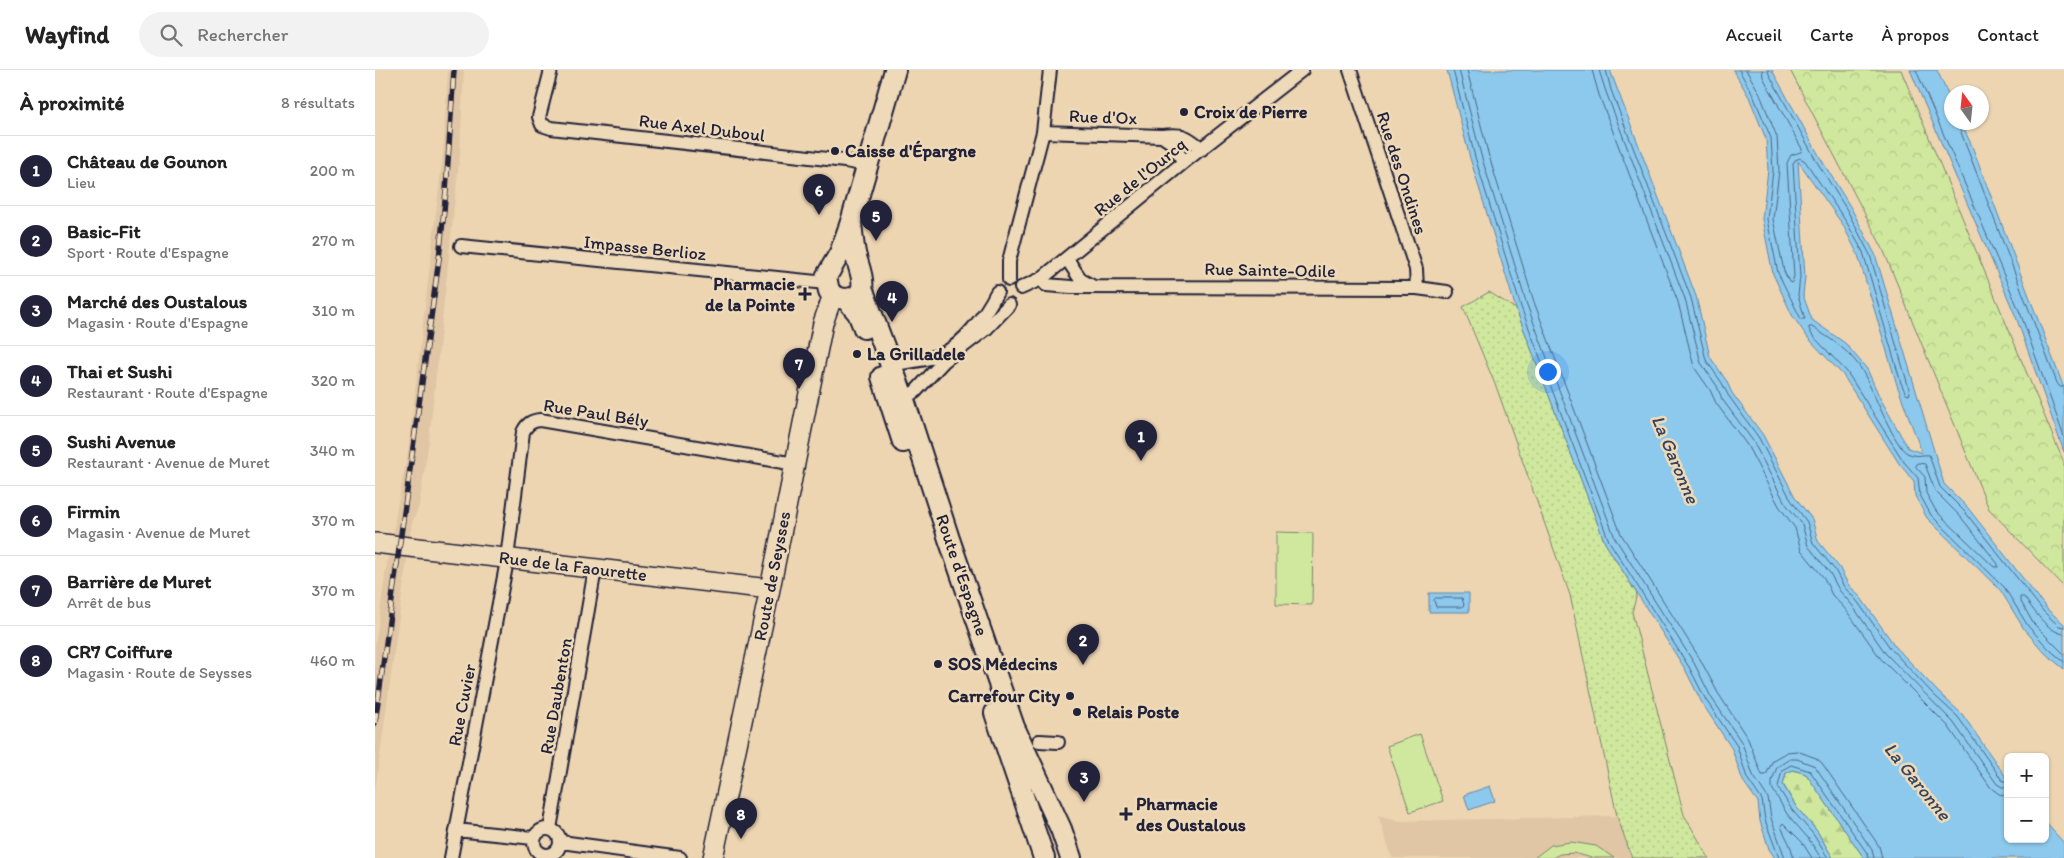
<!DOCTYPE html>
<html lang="fr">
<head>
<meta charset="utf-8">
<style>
  :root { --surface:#fff; --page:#f2f2f2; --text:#222; --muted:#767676; --line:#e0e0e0; --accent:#22223b }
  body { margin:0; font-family:Itim,sans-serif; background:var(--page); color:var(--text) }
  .controls { position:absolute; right:15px; bottom:15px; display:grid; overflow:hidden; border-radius:8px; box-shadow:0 1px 4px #0004 }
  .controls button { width:45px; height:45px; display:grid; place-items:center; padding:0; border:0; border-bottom:1px solid var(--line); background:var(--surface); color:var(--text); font:25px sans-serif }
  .compass { position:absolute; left:1569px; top:15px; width:45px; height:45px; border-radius:50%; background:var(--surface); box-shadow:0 1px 4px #0004; rotate:345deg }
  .you { position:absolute; left:1172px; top:301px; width:18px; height:18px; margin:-12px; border:4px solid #fff; border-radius:50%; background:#1a73e8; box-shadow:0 0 0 8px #1a73e833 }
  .badge { display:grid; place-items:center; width:32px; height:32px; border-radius:50%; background:var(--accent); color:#fff; font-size:16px; font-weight:700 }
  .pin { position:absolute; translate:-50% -41px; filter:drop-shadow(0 1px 2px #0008) }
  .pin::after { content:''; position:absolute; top:26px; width:18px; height:15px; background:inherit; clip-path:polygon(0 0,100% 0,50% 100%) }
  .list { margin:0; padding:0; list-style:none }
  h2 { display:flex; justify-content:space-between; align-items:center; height:65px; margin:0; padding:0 20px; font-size:21px }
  h2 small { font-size:16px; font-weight:400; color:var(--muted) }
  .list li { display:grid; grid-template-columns:32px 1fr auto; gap:15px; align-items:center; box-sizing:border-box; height:70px; padding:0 20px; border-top:1px solid var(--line) }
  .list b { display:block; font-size:19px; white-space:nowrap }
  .list p { margin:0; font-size:16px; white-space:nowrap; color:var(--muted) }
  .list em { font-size:16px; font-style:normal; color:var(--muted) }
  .icon { flex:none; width:28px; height:28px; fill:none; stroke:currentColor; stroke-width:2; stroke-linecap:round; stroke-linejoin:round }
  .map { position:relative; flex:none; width:1689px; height:788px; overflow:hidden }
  header { display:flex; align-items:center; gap:30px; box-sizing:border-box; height:70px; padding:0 25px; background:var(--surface); border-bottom:1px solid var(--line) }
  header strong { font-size:24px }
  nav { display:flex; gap:28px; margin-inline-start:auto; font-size:18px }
  .search { width:350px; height:45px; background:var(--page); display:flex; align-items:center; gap:12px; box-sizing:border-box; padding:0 18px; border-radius:28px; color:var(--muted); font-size:19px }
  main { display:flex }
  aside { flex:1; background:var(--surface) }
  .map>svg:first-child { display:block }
  .built { fill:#e0c6a5 }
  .grass { fill:url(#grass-dots); stroke:#79856c }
  .forest { fill:url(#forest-firs); stroke:#79856c }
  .park { fill:url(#park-crowns); stroke:#79856c }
  .pitch { fill:#d0e89d; stroke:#79856c }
  .water { fill:#8cc9ed; stroke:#6286a6; fill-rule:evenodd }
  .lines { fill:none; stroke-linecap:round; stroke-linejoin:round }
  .shore { stroke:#4c6582; stroke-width:1 }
  .street-casing { stroke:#22223b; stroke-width:16 }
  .secondary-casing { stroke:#22223b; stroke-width:22 }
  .primary-casing { stroke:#22223b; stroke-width:24 }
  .street { stroke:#eedab8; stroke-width:12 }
  .secondary { stroke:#eedab8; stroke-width:19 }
  .primary { stroke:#eedab8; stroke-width:20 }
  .rail-casing { stroke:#22223b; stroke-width:5.5 }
  .rail { stroke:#eedab8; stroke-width:4; stroke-dasharray:11; stroke-linecap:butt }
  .poi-dot { fill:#22223b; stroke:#eedab8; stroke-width:2 }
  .labels { text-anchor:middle; stroke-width:5; stroke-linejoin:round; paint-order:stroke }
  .poi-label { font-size:18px; font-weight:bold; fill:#22223b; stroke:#eedab8; text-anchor:start }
  .street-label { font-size:18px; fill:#22223b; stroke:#eedab8 }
  .water-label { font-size:19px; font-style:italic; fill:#37435f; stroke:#eedab8 }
</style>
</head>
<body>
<header>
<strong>Wayfind</strong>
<div class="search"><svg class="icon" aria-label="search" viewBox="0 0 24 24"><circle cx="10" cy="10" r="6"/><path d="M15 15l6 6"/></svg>Rechercher</div>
<nav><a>Accueil</a><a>Carte</a><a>À propos</a><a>Contact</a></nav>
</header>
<main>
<aside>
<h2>À proximité<small>8 résultats</small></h2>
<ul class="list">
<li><span class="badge">1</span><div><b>Château de Gounon</b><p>Lieu</p></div><em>200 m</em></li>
<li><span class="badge">2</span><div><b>Basic-Fit</b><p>Sport · Route d'Espagne</p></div><em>270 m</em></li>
<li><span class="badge">3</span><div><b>Marché des Oustalous</b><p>Magasin · Route d'Espagne</p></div><em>310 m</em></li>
<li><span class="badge">4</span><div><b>Thai et Sushi</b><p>Restaurant · Route d'Espagne</p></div><em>320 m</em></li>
<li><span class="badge">5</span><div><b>Sushi Avenue</b><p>Restaurant · Avenue de Muret</p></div><em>340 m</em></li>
<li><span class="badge">6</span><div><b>Firmin</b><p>Magasin · Avenue de Muret</p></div><em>370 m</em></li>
<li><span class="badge">7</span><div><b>Barrière de Muret</b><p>Arrêt de bus</p></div><em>370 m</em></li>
<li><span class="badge">8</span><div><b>CR7 Coiffure</b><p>Magasin · Route de Seysses</p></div><em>460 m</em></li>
</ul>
</aside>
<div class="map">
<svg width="1689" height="788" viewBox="0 0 1689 788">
  <defs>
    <pattern id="grass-dots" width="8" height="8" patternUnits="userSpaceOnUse" patternTransform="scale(1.25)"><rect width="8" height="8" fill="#d0e89d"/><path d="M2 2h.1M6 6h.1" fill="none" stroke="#b2c788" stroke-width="1.8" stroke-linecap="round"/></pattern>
    <pattern id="forest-firs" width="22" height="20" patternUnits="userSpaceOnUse" patternTransform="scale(1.25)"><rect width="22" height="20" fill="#d0e89d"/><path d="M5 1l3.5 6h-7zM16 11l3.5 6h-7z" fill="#b2c788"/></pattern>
    <pattern id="park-crowns" width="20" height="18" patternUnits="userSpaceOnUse" patternTransform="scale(1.25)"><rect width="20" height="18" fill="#d0e89d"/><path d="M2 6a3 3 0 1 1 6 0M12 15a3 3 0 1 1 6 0" fill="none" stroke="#b2c788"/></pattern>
  </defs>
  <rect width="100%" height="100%" fill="#edd5b2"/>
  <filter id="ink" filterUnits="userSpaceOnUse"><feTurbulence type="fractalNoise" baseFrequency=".02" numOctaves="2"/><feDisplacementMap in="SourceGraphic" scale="10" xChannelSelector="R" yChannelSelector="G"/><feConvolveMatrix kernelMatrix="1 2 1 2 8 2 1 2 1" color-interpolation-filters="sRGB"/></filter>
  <g filter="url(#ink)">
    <path class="built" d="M73 0H89L85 83 54 371 44 436 37 453 0 721V576L13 486 18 467 21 442 33 382 68 83Z
      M1003 745 1026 751 1242 746 1257 788H1017Z"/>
    <path class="grass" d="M1114 222 1141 239 1230 473 1262 524 1257 542 1309 745 1334 788H1257L1242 746 1195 525 1122 319 1088 237Z"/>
    <path class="forest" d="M1418 700 1431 704 1489 788H1458L1442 761 1422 738 1408 714 1411 703Z"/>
    <path class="park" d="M1415 0H1526L1689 393V517L1614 439 1508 179Z"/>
    <path class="pitch" d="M901 462 938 463 937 535 901 534Z
      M1045 664 1068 731 1035 742 1012 676Z
      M1196 772 1221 776 1239 788H1217L1199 783 1185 784 1177 788H1159L1176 775Z"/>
    <path class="water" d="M1072 0H1235L1321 226 1335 287 1351 310 1357 323 1388 365 1420 427 1437 449 1443 471 1464 497 1473 514 1486 528 1520 576 1563 622 1587 644 1633 710V769H1670V752L1689 773V788H1489L1431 704 1418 700 1411 703 1408 715 1422 738 1442 761 1458 788H1400L1394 779 1385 751 1383 732 1368 711 1357 679 1327 633 1310 599 1230 473 1141 239 1095 88Z
      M1358 0H1397L1446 89 1476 138 1500 184 1569 414 1593 438 1672 539 1689 554V599L1670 583 1649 559 1626 521 1552 448 1540 426 1539 411 1525 395 1468 305 1433 268 1417 245 1398 204 1387 149 1393 100 1391 69 1374 27ZM1423 91 1468 155 1483 185 1522 315 1547 383 1533 378 1505 328 1492 299 1470 273 1437 250 1428 225 1430 207Z
      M1535 0H1562L1576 31V52L1586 53 1597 76 1689 318V382L1641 247Z
      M1054 523H1094V542H1054Z
      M1115 716 1120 731 1094 740 1089 725Z"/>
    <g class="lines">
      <path class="shore" d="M1078 0 1100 87 1146 237 1234 471 1314 597 1331 630 1362 676 1372 708 1387 730 1390 750 1404 788
        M1084 0 1106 85 1152 235 1240 468 1319 593 1336 627 1367 673 1378 705 1393 728 1396 748 1410 788
        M1092 0 1113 83 1159 232 1246 464 1325 589 1343 623 1373 669 1387 705H1391L1398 690 1412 682 1422 681 1441 688 1447 693 1504 776 1507 788
        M1217 0 1224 25 1303 232 1319 297 1335 320 1341 333 1372 375 1404 436 1420 458 1426 480 1449 508 1457 525 1471 540 1506 589 1573 656 1616 718 1624 724 1633 726
        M1224 0 1231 22 1310 229 1326 293 1342 316 1347 329 1378 371 1410 433 1427 454 1433 476 1455 503 1464 520 1477 535 1511 584 1578 652 1622 714 1627 717 1633 718
        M1231 0 1236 20 1316 228 1331 290 1347 313 1353 325 1384 368 1416 430 1432 452 1438 473 1460 500 1469 517 1482 531 1516 579 1559 625 1583 647 1627 710 1633 712
        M1364 0 1378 25 1396 68 1398 101 1392 149 1403 203 1426 249H1430L1423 225 1425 207 1418 94 1420 90 1425 88 1430 91 1472 153 1488 182 1526 313 1531 324 1534 325 1535 322 1495 185 1472 140 1442 92 1394 4 1393 0
        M1371 0 1384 22 1402 67 1404 101 1398 149 1409 201 1414 212 1417 213 1419 206 1412 93 1416 85 1426 82 1427 79 1388 7 1387 0
        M1541 0 1646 245 1689 367
        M1582 52 1682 313 1685 317H1689
        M1543 393 1550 394 1560 421 1585 446 1623 494V497H1619L1561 441 1551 423 1550 407 1541 397Z
        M1061 528H1087L1089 535 1087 537H1061L1059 530Z
        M1689 557 1684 556 1669 542 1590 442 1565 417 1554 385C1545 384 1544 388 1532 383 1520 377 1496 316 1488 302 1477 282 1456 269 1437 257H1434V259L1437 265 1472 302 1529 392 1543 408 1545 425 1556 445 1629 517 1653 556 1674 579 1689 592
        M1689 564C1672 562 1658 539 1649 527H1645V530L1658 553 1689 584
        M1418 788C1418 777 1410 767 1406 756L1408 753 1427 772 1437 788
        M1446 788 1433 768 1412 744 1397 718V711L1402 697 1415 689H1422L1440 696 1497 780 1499 788
        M1453 788 1438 764 1417 740 1403 717 1407 700 1416 695 1435 701 1492 783 1493 788"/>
      <defs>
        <path id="street" d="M176 0 164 47 167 55 176 58 470 91 492 95
          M975 0 1041 199 1042 218
          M668 62 787 66C807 64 811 65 827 79
          M787 66 796 72 809 92
          M86 176 451 213
          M692 189 706 210 717 216
          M666 209 671 215 696 217 1042 218 1072 222
          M634 210V191L668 62 675 0
          M646 218 666 209 809 92 927 0
          M511 299 516 295C530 292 553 290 565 285 589 275 611 244 622 222
          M523 327H528L540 322 569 291 611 259 634 235
          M664 671 683 672
          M159 772a13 13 0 1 1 26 0a13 13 0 1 1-26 0Z
          M175 759 220 499
          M81 760 158 768
          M186 772 305 788
          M76 788 131 496 148 362C152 354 156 351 165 350L420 394"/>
        <path id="secondary" d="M0 473 395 519
          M338 788 395 519 448 253 458 225"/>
        <path id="primary" d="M476 152C477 163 478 173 480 183 483 198 499 225 472 229 465 229 459 227 454 221L451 207 465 183 476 152 520 0
          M487 218 528 327 574 469 639 657 686 759 696 788
          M471 229 483 243 489 258
          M507 307 528 372
          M620 643 669 788"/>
      </defs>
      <use href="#street" class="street-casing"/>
      <use href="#secondary" class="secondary-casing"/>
      <use href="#primary" class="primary-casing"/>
      <use href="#street" class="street"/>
      <use href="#secondary" class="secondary"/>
      <use href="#primary" class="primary"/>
      <defs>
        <path id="rail" d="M0 653 64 189 71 121 79 0"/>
      </defs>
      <use href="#rail" class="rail-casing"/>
      <use href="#rail" class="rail"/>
    </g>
  </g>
  <g class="poi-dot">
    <circle cx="809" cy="42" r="5"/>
    <circle cx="460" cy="81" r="5"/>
    <path d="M427.5 216.5h5v5h5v5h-5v5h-5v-5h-5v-5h5z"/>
    <circle cx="482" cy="284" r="5"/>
    <circle cx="563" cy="594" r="5"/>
    <circle cx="695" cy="626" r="5"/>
    <circle cx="702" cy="642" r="5"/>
    <path d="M748.5 736.5h5v5h5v5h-5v5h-5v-5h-5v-5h5z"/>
  </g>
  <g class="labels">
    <g class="poi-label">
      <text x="819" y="48">Croix de Pierre</text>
      <text x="470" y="87">Caisse d'Épargne</text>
      <text x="420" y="220" text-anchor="end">Pharmacie<tspan x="420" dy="21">de la Pointe</tspan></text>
      <text x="492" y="290">La Grilladele</text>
      <text x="573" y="600">SOS Médecins</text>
      <text x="685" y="632" text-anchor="end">Carrefour City</text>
      <text x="712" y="648">Relais Poste</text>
      <text x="761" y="740">Pharmacie<tspan x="761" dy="21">des Oustalous</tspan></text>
    </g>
    <g class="street-label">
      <text transform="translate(728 47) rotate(2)" y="6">Rue d'Ox</text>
      <text transform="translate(327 58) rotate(7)" y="6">Rue Axel Duboul</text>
      <text transform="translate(1027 103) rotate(72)" y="6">Rue des Ondines</text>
      <text transform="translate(765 107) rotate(-39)" y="6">Rue de l'Ourcq</text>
      <text transform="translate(270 178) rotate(6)" y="6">Impasse Berlioz</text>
      <text transform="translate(895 200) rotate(1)" y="6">Rue Sainte-Odile</text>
      <text transform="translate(221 343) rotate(9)" y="6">Rue Paul Bély</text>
      <text transform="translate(198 496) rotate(7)" y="6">Rue de la Faourette</text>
      <text transform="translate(587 505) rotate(71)" y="6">Route d'Espagne</text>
      <text transform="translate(397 506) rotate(-79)" y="6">Route de Seysses</text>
      <text transform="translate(181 626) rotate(-80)" y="6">Rue Daubenton</text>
      <text transform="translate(87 635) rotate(-79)" y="6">Rue Cuvier</text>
    </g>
    <g class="water-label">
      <text transform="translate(1301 389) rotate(67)" y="7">La Garonne</text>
      <text transform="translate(1543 711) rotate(51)" y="7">La Garonne</text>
    </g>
  </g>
</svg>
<div class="controls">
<button>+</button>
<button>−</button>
</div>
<svg class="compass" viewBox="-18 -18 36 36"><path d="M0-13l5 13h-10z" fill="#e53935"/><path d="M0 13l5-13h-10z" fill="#767676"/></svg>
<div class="you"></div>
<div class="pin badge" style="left:766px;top:391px">1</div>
<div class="pin badge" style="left:708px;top:595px">2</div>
<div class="pin badge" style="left:709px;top:732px">3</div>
<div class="pin badge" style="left:517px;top:252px">4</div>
<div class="pin badge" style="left:501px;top:171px">5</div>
<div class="pin badge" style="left:444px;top:145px">6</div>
<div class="pin badge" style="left:424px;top:319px">7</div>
<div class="pin badge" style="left:366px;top:769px">8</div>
</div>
</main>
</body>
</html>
